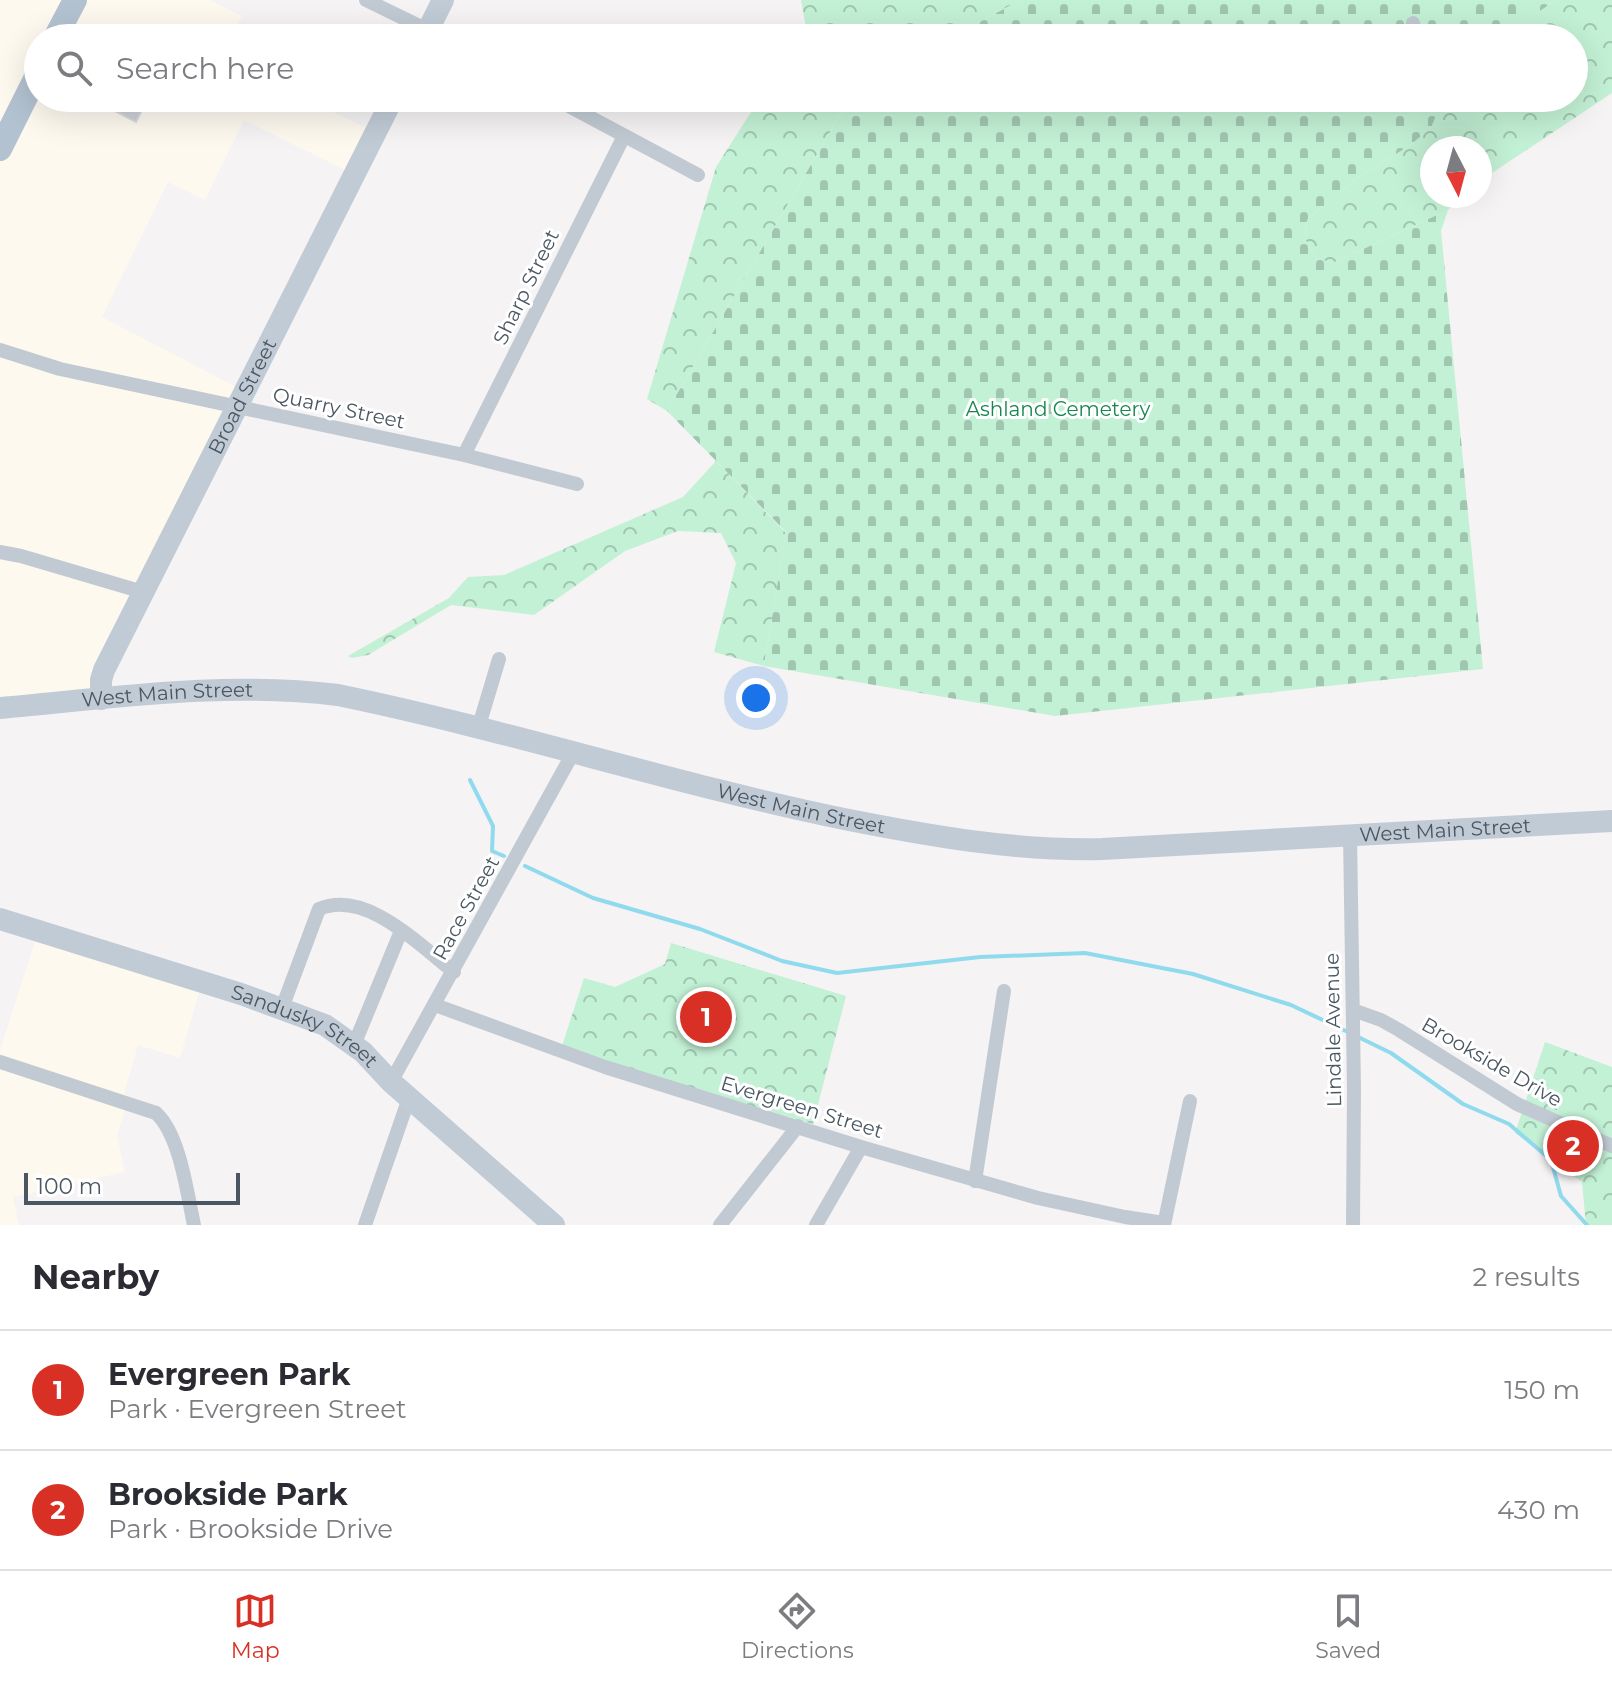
<!DOCTYPE html>
<html lang="en">
<head>
<meta charset="utf-8">
<style>
  :root { --surface:#fff; --page:#f2f2f3; --text:#2b2b33; --muted:#7c7c81; --line:#e1e1e2; --accent:#d93025 }
  body { margin:0; font-family:Montserrat,sans-serif; background:var(--page); color:var(--text) }
  .compass { position:absolute; left:1420px; top:136px; width:72px; height:72px; border-radius:50%; background:var(--surface); box-shadow:0 8px 32px #0002; rotate:174deg }
  .scale { position:absolute; left:24px; bottom:20px; width:216px; box-sizing:border-box; padding-left:8px; border:4px solid #4a5661; border-top:0; font-size:22px; line-height:28px; white-space:nowrap; color:#4a5661; -webkit-text-stroke:6px #fff; paint-order:stroke }
  .you { position:absolute; left:756px; top:698px; width:28px; height:28px; margin:-20px; border:6px solid #fff; border-radius:50%; background:#1a73e8; box-shadow:0 0 0 12px #1a73e833 }
  .badge { display:grid; place-items:center; width:52px; height:52px; border-radius:50%; background:var(--accent); color:#fff; font-size:26px; font-weight:700 }
  .pin { position:absolute; translate:-50% -50%; border:4px solid #fff; box-shadow:0 2px 8px #0006 }
  .list { margin:0; padding:0; list-style:none }
  h2 { display:flex; justify-content:space-between; align-items:center; height:104px; margin:0; padding:0 32px; font-size:34px }
  h2 small { font-size:26px; font-weight:400; color:var(--muted) }
  .list li { display:grid; grid-template-columns:52px 1fr auto; gap:24px; align-items:center; box-sizing:border-box; height:120px; padding:0 32px; border-top:2px solid var(--line) }
  .list b { display:block; font-size:30px; white-space:nowrap }
  .list p { margin:0; font-size:26px; white-space:nowrap; color:var(--muted) }
  .list em { font-size:26px; font-style:normal; color:var(--muted) }
  .icon { flex:none; width:44px; height:44px; fill:none; stroke:currentColor; stroke-width:2; stroke-linecap:round; stroke-linejoin:round }
  .map { position:relative; flex:none; width:1612px; height:1225px; overflow:hidden }
  .search { position:absolute; background:var(--surface); box-shadow:0 8px 32px #0002; left:24px; right:24px; top:24px; height:88px; display:flex; align-items:center; gap:20px; box-sizing:border-box; padding:0 28px; border-radius:44px; color:var(--muted); font-size:30px }
  .sheet { height:344px; background:var(--surface) }
  nav { display:flex; justify-content:space-around; align-items:center; box-sizing:border-box; height:112px; border-top:2px solid var(--line); background:var(--surface); font-size:22px; color:var(--muted) }
  nav a { display:grid; justify-items:center; gap:4px }
  nav .on { color:var(--accent) }
  .map>svg:first-child { display:block }
  .commercial { fill:#fdf9ef }
  .forest { fill:url(#forest-crowns) }
  .cemetery { fill:url(#cemetery-stones) }
  .lines { fill:none; stroke-linecap:round; stroke-linejoin:round }
  .stream { stroke:#90daee; stroke-width:4 }
  .building { fill:#cdcfd5; stroke:#d7d9de; stroke-width:2 }
  .street { stroke:#c1cad2; stroke-width:14 }
  .secondary { stroke:#c1cbd6; stroke-width:22 }
  .primary { stroke:#b3c2d1; stroke-width:24 }
  .labels { text-anchor:middle; stroke-width:6; stroke-linejoin:round; paint-order:stroke }
  .street-label { font-size:20px; fill:#4a5661; stroke:#fff }
  .park-label { font-size:20px; fill:#17864f; stroke:#fff }
</style>
</head>
<body>
<div class="map">
<svg width="1612" height="1225" viewBox="0 0 1612 1225">
  <defs>
    <pattern id="forest-crowns" width="20" height="18" patternUnits="userSpaceOnUse" patternTransform="scale(2)"><rect width="20" height="18" fill="#c3f1d5"/><path d="M2 6a3 3 0 1 1 6 0M12 15a3 3 0 1 1 6 0" fill="none" stroke="#a0c6b0"/></pattern>
    <pattern id="cemetery-stones" width="16" height="16" patternUnits="userSpaceOnUse" patternTransform="scale(2)"><rect width="16" height="16" fill="#c3f1d5"/><path d="M2 7V4a2 2 0 0 1 4 0v3zM10 15v-3a2 2 0 0 1 4 0v3z" fill="#a0c6b0"/></pattern>
  </defs>
  <rect width="100%" height="100%" fill="#f5f3f3"/>
  <path class="commercial" d="M0 0H210L242 16 231 38H38V98H305L366 128 345 170 244 120 205 200 168 182 102 317 244 391 91 706 0 714Z
    M40 926 203 979 180 1058 138 1045 124 1094 129 1096 117 1136 125 1172 13 1197 19 1225H0V1050Z"/>
  <path class="forest" d="M801 0H1021L949 38H799L806 28Z
    M1556 0H1612V93L1480 181V148H1432V196H1461L1448 210 1333 263 1316 258 1305 239 1307 220 1357 178 1409 146 1431 128 1443 98H1574V38H1500Z
    M760 98H850L667 411 647 399 716 167Z
    M716 461 786 533 764 666 714 652 736 563 721 533 678 531 625 551 534 615 451 605 368 655 352 658 348 656 449 598 468 577 504 575 683 497Z
    M671 943 846 996 813 1124 561 1049 584 978 615 987 665 964Z
    M1545 1042 1612 1067V1225H1586L1582 1182 1515 1133Z"/>
  <path class="cemetery" d="M1021 0H1556L1500 38H949Z
    M850 98H1443L1431 128 1409 146 1357 178 1307 220 1305 239 1316 258 1333 263 1448 210 1441 231 1483 669 1055 716 764 666 786 532 667 411Z"/>
  <g class="lines">
    <path class="stream" d="M470 780 493 826 492 851 504 856
      M525 866 593 898 700 929 782 961 837 973 980 957 1085 953 1193 974 1291 1005 1348 1032
      M1356 1036 1391 1053 1463 1104 1509 1124 1551 1160 1561 1196 1587 1225"/>
  </g>
  <path class="building" d="M90 98H148L136 122Z"/>
  <g class="lines">
    <path class="street" d="M366 0 444 38
      M1413 23 1416 38
      M554 98 698 175
      M0 350 60 369 464 455 577 484
      M464 455 624 136
      M0 552 21 556 143 592
      M478 729 499 659
      M1350 835 1354 1089 1353 1225
      M435 1005 605 1067 861 1147 1038 1198 1125 1217 1164 1223
      M282 1008 319 909C366 889 419 945 454 972
      M1353 1010 1381 1020 1399 1030 1517 1104 1612 1146
      M354 1045 401 931
      M0 1062 156 1113C180 1135 187 1193 194 1225
      M391 1082 573 753
      M975 1181 1004 991
      M365 1225 409 1098
      M720 1225 798 1126
      M816 1225 861 1147
      M1164 1225 1190 1101"/>
    <g class="secondary">
      <path d="M424 38 443 0"/>
      <path id="s1" d="M101 699V680L104 670 393 98"/>
      <path id="s2" d="M0 708C112 698 226 681 338 695 508 730 674 784 844 819 930 836 1014 851 1102 849L1612 821"/>
      <path id="s3" d="M0 919 241 994 325 1025 363 1052 391 1082 554 1225"/>
    </g>
    <path class="primary" d="M55 38 75 0
      M0 149 38 73"/>
  </g>
  <g class="labels">
    <g class="street-label">
      <text transform="translate(526 287) rotate(-64)" y="7">Sharp Street</text>
      <text dy="7" stroke="none"><textPath href="#s1" startOffset="336">Broad Street</textPath></text>
      <text transform="translate(339 408) rotate(12)" y="7">Quarry Street</text>
      <text dy="7" stroke="none"><textPath href="#s2" startOffset="168">West Main Street</textPath></text>
      <text dy="7" stroke="none"><textPath href="#s2" startOffset="816">West Main Street</textPath></text>
      <text dy="7" stroke="none"><textPath href="#s2" startOffset="1464">West Main Street</textPath></text>
      <text transform="translate(466 908) rotate(-61)" y="7">Race Street</text>
      <text dy="7" stroke="none"><textPath href="#s3" startOffset="324">Sandusky Street</textPath></text>
      <text transform="translate(1333 1030) rotate(-91)" y="7">Lindale Avenue</text>
      <text transform="translate(1492 1062) rotate(30)" y="7">Brookside Drive</text>
      <text transform="translate(802 1107) rotate(17)" y="7">Evergreen Street</text>
    </g>
    <g class="park-label">
      <text x="1058" y="416">Ashland Cemetery</text>
    </g>
  </g>
</svg>
<svg class="compass" viewBox="-18 -18 36 36"><path d="M0-13l5 13h-10z" fill="#e53935"/><path d="M0 13l5-13h-10z" fill="#7c7c81"/></svg>
<div class="scale">100 m</div>
<div class="you"></div>
<div class="pin badge" style="left:706px;top:1017px">1</div>
<div class="pin badge" style="left:1573px;top:1146px">2</div>
<div class="search"><svg class="icon" aria-label="search" viewBox="0 0 24 24"><circle cx="10" cy="10" r="6"/><path d="M15 15l6 6"/></svg>Search here</div>
</div>
<section class="sheet">
<h2>Nearby<small>2 results</small></h2>
<ul class="list">
<li><span class="badge">1</span><div><b>Evergreen Park</b><p>Park · Evergreen Street</p></div><em>150 m</em></li>
<li><span class="badge">2</span><div><b>Brookside Park</b><p>Park · Brookside Drive</p></div><em>430 m</em></li>
</ul>
</section>
<nav>
<a class="on"><svg class="icon" aria-label="map" viewBox="0 0 24 24"><path d="M3 6l6-2 6 2 6-2v14l-6 2-6-2-6 2zM9 4v14M15 6v14"/></svg>Map</a>
<a><svg class="icon" aria-label="directions" viewBox="0 0 24 24"><path d="M12 3l9 9-9 9-9-9zM9 14v-3h6M13 9l2 2-2 2"/></svg>Directions</a>
<a><svg class="icon" aria-label="saved" viewBox="0 0 24 24"><path d="M7 4h10v16l-5-4-5 4z"/></svg>Saved</a>
</nav>
</body>
</html>
